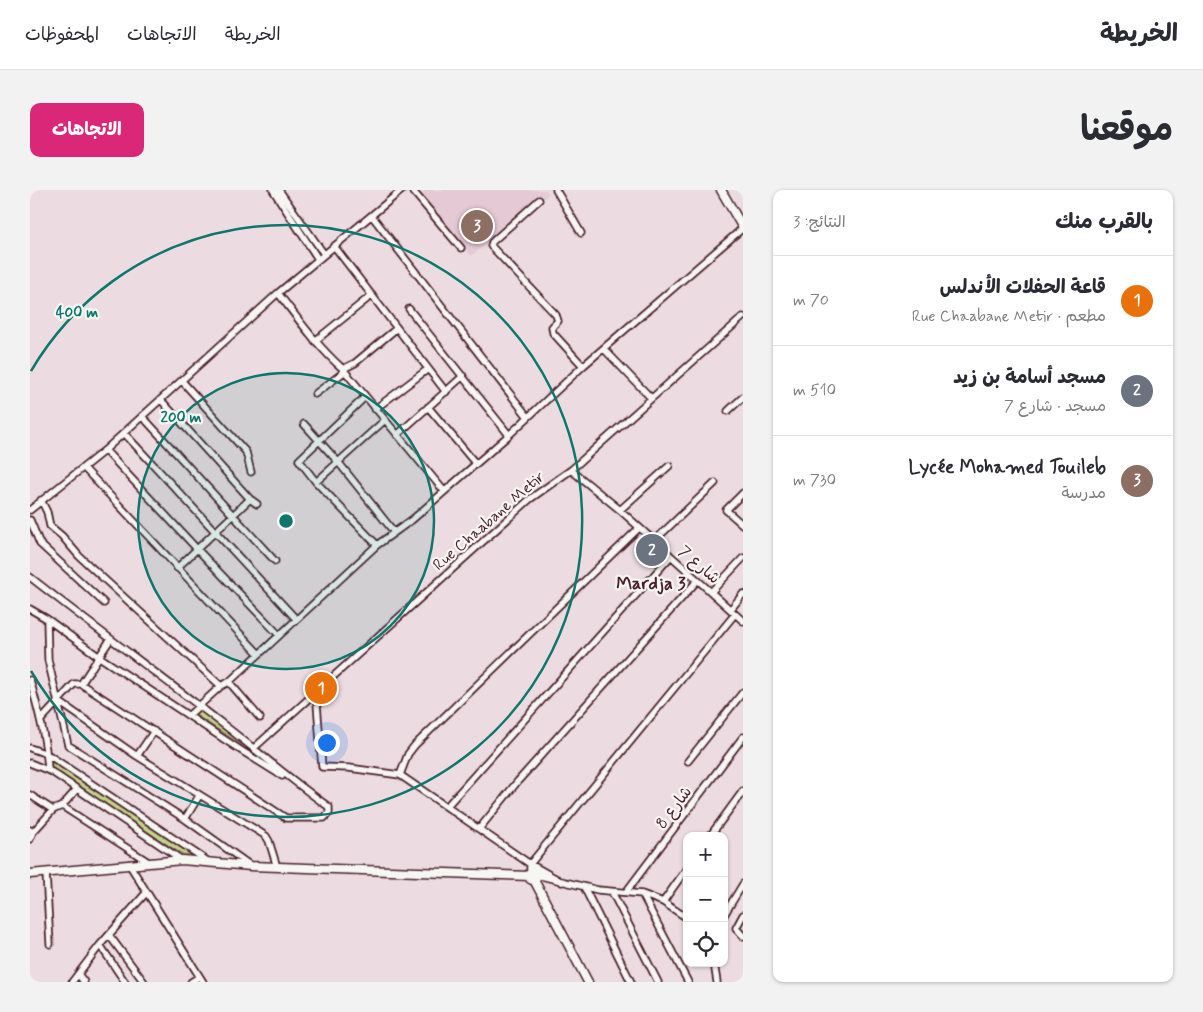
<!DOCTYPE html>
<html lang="ar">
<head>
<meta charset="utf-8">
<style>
  :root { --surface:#fff; --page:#f2f2f3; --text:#2b2b33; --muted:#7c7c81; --line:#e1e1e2; --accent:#db2777 }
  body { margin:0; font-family:Mynerve,"Playpen Sans Arabic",sans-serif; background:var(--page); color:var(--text); direction:rtl }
  .controls { position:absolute; right:15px; bottom:15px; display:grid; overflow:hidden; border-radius:10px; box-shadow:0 1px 4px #0004 }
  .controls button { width:45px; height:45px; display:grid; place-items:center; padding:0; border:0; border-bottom:1px solid var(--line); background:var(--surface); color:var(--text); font:25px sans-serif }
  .you { position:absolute; left:296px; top:552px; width:18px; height:18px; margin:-12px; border:4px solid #fff; border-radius:50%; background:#1a73e8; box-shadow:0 0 0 8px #1a73e833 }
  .badge { display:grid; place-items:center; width:32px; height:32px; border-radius:50%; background:var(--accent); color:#fff; font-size:16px; font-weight:700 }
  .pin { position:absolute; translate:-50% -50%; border:2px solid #fff; box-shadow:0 1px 5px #0006 }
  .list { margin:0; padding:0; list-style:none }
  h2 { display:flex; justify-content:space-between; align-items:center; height:65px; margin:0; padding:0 20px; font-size:21px }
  h2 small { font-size:16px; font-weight:400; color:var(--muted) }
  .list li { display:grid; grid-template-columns:32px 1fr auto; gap:15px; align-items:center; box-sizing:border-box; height:90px; padding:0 20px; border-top:1px solid var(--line) }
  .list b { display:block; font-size:19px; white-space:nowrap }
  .list p { margin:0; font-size:16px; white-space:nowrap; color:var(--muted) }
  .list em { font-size:16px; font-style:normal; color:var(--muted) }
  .icon { flex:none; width:28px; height:28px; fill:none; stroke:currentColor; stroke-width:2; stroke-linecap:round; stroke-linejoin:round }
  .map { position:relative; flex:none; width:713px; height:792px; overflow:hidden; direction:ltr; border-radius:10px }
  header { display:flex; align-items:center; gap:30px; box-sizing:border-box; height:70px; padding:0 25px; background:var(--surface); border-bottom:1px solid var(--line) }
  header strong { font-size:24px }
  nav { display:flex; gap:28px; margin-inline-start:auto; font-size:18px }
  .intro { display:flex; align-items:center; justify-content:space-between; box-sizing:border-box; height:120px; padding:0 30px }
  h1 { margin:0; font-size:35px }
  .button { padding:12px 22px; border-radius:10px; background:var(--accent); color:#fff; font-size:18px; font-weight:700 }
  main { display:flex; gap:30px; padding:0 30px }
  aside { flex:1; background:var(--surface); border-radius:10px; box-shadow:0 1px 4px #0004 }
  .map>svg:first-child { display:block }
  .built { fill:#e5cad5 }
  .green { fill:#c4d489; stroke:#877a5a }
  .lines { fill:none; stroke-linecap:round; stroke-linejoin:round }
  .street-casing { stroke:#4a1f2b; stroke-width:9 }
  .secondary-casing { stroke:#4a1f2b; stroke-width:11 }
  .street { stroke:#f6f6f2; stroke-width:5.5 }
  .secondary { stroke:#f6f6f2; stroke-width:8 }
  .ring { fill:none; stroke:#0f766e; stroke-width:2.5 }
  .labels { text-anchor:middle; stroke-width:4.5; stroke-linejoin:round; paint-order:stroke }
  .street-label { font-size:16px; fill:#4a1f2b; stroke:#f6f6f2 }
  .neighbourhood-label { font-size:18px; font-weight:bold; fill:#4a1f2b; stroke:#f6f6f2 }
  .centre { fill:#0f766e; stroke:#f6f6f2; stroke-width:2.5 }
  .ring-label { font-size:15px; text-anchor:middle; font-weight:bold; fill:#0f766e; stroke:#f6f6f2; stroke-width:4.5; stroke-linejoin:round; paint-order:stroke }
</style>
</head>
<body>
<header>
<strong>الخريطة</strong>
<nav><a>الخريطة</a><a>الاتجاهات</a><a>المحفوظات</a></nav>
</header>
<div class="intro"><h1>موقعنا</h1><a class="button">الاتجاهات</a></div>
<main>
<aside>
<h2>بالقرب منك<small>النتائج: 3</small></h2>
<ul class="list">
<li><span class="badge" style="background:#e8710a">1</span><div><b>قاعة الحفلات الأندلس</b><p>مطعم · Rue Chaabane Metir</p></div><em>70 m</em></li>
<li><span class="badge" style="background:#6b7280">2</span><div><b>مسجد أسامة بن زيد</b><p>مسجد · شارع 7</p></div><em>510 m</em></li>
<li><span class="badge" style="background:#8d6e63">3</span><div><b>Lycée Mohamed Touileb</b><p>مدرسة</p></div><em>730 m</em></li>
</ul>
</aside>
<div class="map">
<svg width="713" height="792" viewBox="0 0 713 792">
  <rect width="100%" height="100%" fill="#ecdce1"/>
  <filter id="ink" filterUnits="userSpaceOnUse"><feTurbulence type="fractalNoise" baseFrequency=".02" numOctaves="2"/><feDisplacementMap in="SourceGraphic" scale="10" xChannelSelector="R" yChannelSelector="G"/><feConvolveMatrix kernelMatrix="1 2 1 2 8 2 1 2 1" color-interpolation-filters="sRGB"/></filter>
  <g filter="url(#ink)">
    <path class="built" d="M396 0H516L519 4 441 66 390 6Z"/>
    <path class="green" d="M168 519 216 556 212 555 163 523Z
      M22 570 163 663 156 665 147 661 23 580 20 578Z"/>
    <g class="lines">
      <defs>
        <path id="street" d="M243 0 288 69
          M249 0 294 64
          M382 0 431 58
          M526 0 551 43
          M509 10 462 52 461 56 526 125 528 131 522 137 523 143 553 176
          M342 26 498 227
          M304 56 416 202
          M248 103C269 130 288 157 313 179L414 301
          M379 119 479 245
          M285 151 342 105
          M574 159 621 208
          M313 179 325 173 367 138
          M152 191 216 262 221 282
          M285 204 314 182
          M335 207 269 270 286 292 347 355
          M131 210 220 309 227 314
          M398 217 446 274
          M345 219 398 179
          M698 221 713 207
          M112 226 245 371
          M274 234 309 273 364 342
          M94 243 266 429
          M367 245 433 186
          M75 260 167 359 249 445
          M54 278 229 464
          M541 280 590 320 713 431
          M286 292 355 230
          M713 303 696 320 713 335
          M11 310 17 322 20 336 32 346 49 366 191 496
          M0 320 75 260 248 103 372 0
          M590 320 639 276
          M0 330 10 354 74 413
          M624 351 685 293
          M147 378 220 309
          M0 387C64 437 129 485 194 535 229 562 262 591 299 617V623L294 628H256L51 494
          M681 402 713 368
          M0 419 17 429 68 466 212 561 252 586
          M701 419 713 404
          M17 429 18 470 38 555 155 629 221 676
          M0 490C8 519 16 549 18 579
          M199 492 230 528
          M286 501 292 577 319 578 370 585 500 674 532 692
          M28 511 107 566 236 646 239 651 247 677
          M159 525 191 496 199 492 347 355 383 329 479 245 553 176 713 38
          M11 530 44 494H51L80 450
          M0 558 17 564 179 672
          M224 558 500 309 541 280 713 127
          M107 566 124 541
          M658 571 713 502
          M0 573 22 582 152 670
          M370 585 378 564 385 555 608 339
          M0 605 23 620
          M32 616 120 673
          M417 616 641 366
          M155 629 169 606
          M449 639 488 591 667 391
          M0 640 3 642 23 620 32 616 47 599
          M680 646 713 601
          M0 649 3 642
          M99 674 173 792
          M16 683 20 754
          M500 683V674L705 424
          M507 685 568 700 612 704 633 712 657 728
          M554 697 601 792
          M582 702 628 792
          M596 702 713 547
          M612 704 658 792
          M633 712 657 678
          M694 725 713 694
          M713 725 706 738 713 746
          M79 745 114 792
          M70 755 95 792
          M684 773 687 792
          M48 784 54 792
          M42 792 70 755 116 703
          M161 792 169 787"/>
        <path id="secondary" d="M691 0 713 38
          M499 686a4 4 0 1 1 8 0a4 4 0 1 1-8 0Z
          M0 684 152 670 221 676 499 686
          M504 690 558 792"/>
      </defs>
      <use href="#street" class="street-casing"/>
      <use href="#secondary" class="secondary-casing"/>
      <use href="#street" class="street"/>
      <use href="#secondary" class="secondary"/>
    </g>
  </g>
  <circle cx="256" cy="331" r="148" fill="#0f766e" fill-opacity=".12"/>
  <g class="ring">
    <circle cx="256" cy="331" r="148"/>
    <path d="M1 181A296 296 0 1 1 1 481"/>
  </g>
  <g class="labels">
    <g class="street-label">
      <text transform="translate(458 330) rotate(-41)" y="6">Rue Chaabane Metir</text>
      <text transform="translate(670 374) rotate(41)" y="6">شارع 7</text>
      <text transform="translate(643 617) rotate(-53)" y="6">شارع 8</text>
    </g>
    <g class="neighbourhood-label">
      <text x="621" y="399">Mardja 3</text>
    </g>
  </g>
  <circle cx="256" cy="331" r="8" class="centre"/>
  <g class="ring-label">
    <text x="47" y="127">400 m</text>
    <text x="151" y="232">200 m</text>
  </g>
</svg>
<div class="controls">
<button>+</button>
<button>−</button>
<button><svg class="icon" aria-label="locate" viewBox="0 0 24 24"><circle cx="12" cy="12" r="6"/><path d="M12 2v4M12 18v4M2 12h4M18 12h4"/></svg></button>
</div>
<div class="you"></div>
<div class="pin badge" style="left:291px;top:498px;background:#e8710a">1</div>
<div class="pin badge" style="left:622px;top:360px;background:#6b7280">2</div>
<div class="pin badge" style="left:447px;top:36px;background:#8d6e63">3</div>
</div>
</main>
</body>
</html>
